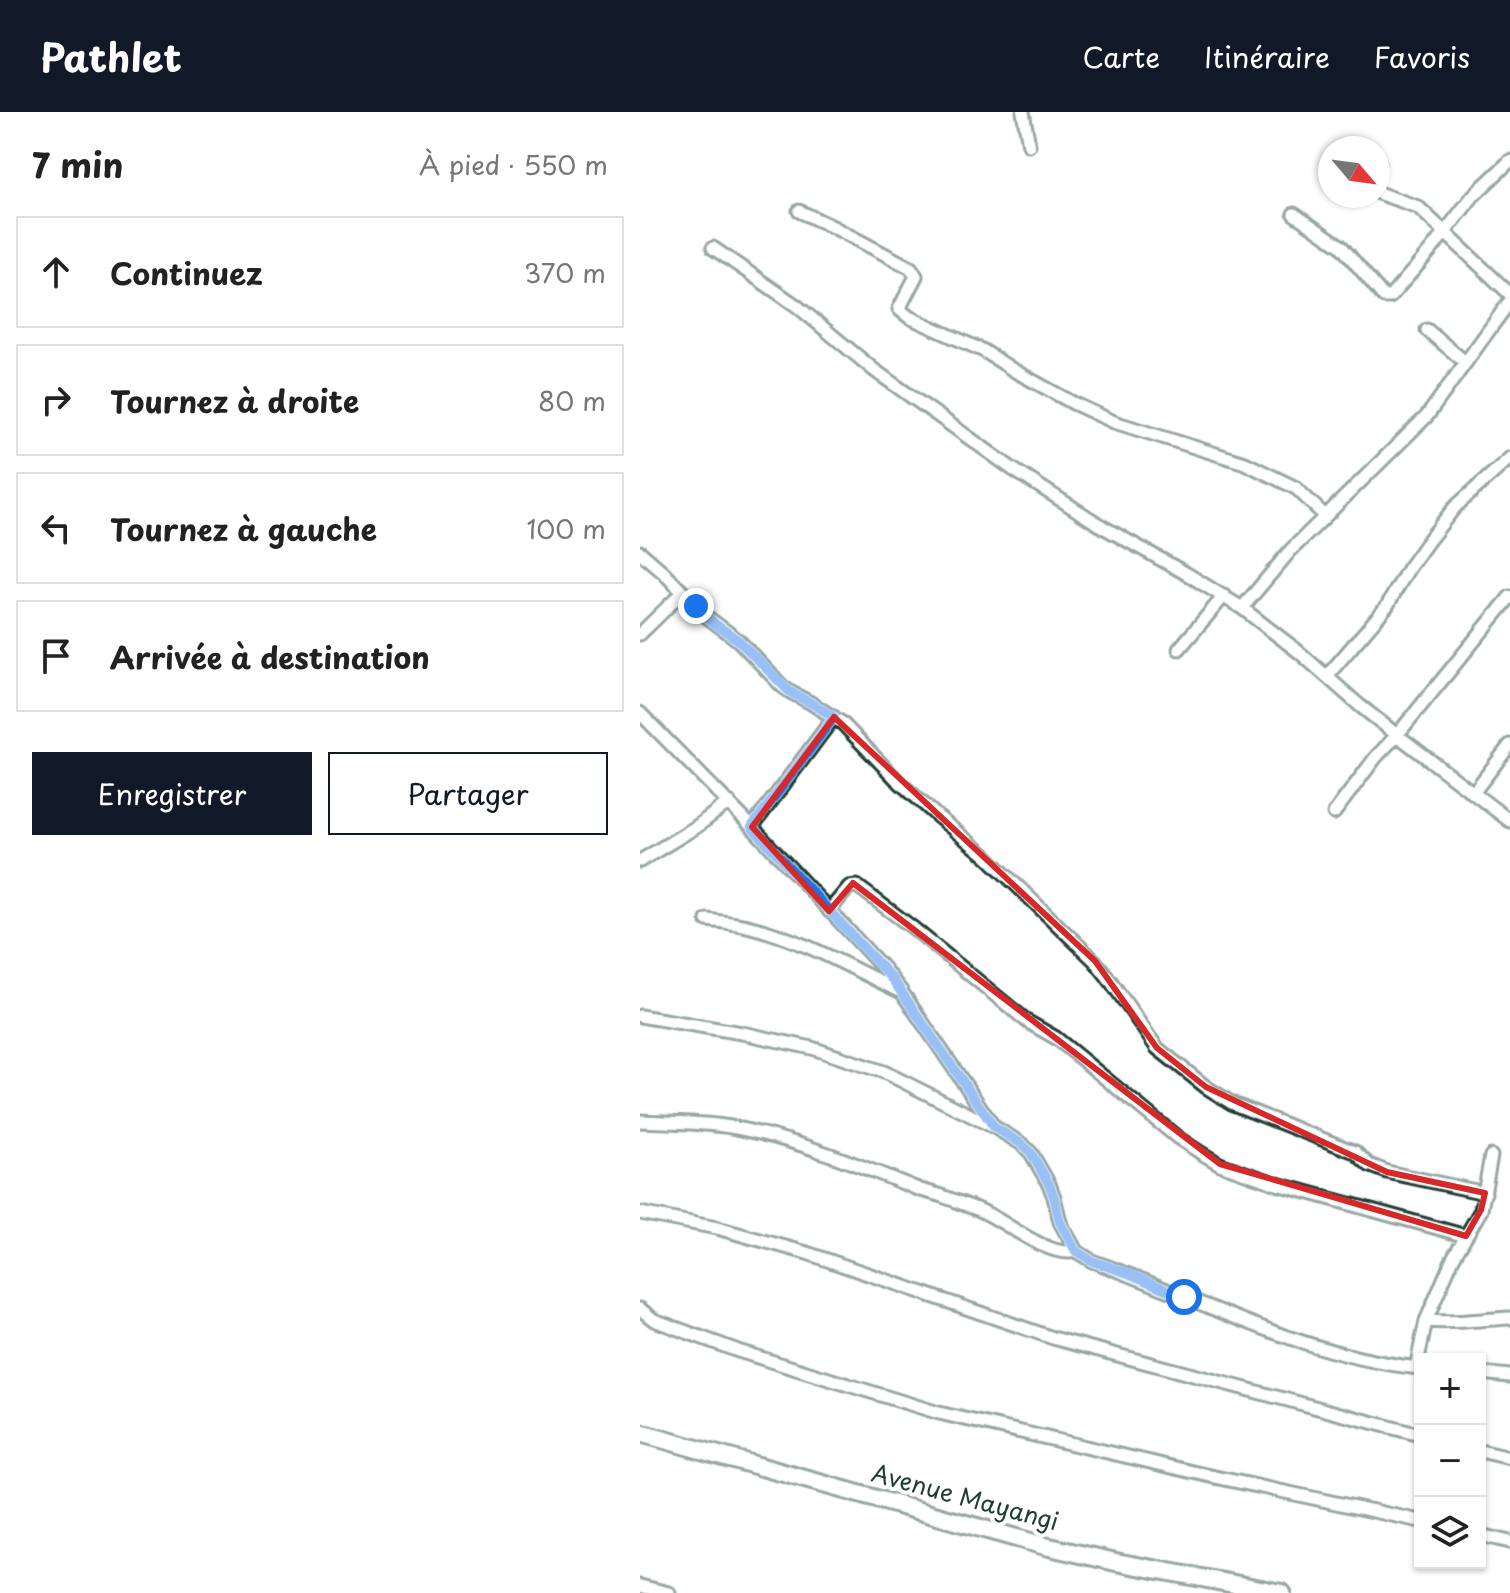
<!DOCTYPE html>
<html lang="fr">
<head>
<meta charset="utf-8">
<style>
  :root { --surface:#fff; --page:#f6f6f6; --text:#222; --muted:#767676; --line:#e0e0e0; --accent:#111827 }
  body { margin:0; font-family:"Playpen Sans",sans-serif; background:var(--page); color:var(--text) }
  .controls { position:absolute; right:24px; bottom:24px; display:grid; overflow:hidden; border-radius:0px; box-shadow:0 2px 6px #0004 }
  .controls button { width:72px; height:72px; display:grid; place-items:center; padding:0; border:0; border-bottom:2px solid var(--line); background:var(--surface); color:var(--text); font:40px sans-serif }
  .compass { position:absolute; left:678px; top:24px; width:72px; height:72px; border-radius:50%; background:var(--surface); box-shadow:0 2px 6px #0004; rotate:119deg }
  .stop { position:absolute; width:24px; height:24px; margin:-18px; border:6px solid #1a73e8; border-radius:50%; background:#fff }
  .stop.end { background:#1a73e8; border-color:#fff; box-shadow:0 2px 8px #0008 }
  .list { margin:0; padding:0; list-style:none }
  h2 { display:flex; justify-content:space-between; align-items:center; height:104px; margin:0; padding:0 32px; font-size:34px }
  h2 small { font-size:26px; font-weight:400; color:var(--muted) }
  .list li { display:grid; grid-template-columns:52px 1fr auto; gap:24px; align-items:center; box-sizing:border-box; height:112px; margin:0 16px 16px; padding:0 16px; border:2px solid var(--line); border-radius:0px }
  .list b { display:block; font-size:30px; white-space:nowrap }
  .list em { font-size:26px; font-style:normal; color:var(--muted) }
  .actions { display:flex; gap:16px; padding:24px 32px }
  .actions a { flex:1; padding:18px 0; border:2px solid var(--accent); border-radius:0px; text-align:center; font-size:28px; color:var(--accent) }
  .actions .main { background:var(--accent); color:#fff }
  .icon { flex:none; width:44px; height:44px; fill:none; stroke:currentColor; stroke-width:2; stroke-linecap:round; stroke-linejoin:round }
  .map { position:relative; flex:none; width:870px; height:1481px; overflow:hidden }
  header { display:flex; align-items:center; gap:48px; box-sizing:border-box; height:112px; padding:0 40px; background:var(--accent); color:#fff }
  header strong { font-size:38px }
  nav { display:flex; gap:44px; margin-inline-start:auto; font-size:28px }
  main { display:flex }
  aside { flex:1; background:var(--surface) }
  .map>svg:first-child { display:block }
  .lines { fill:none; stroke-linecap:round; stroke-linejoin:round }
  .street-casing { stroke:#1f3d34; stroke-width:17 }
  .secondary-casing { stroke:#1f3d34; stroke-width:22 }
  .street { stroke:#fff; stroke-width:11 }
  .secondary { stroke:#fff; stroke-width:16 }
  .route { stroke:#1a73e8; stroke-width:10 }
  .marked { fill:none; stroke:#d62828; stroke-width:6; stroke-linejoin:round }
  .labels { text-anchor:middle; stroke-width:8; stroke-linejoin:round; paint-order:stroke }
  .street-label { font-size:24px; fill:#1f3d34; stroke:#fff }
</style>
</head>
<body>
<header>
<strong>Pathlet</strong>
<nav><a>Carte</a><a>Itinéraire</a><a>Favoris</a></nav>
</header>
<main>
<aside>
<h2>7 min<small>À pied · 550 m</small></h2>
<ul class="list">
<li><svg class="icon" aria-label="ahead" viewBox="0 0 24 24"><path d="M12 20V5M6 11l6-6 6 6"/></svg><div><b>Continuez</b></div><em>370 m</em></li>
<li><svg class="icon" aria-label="right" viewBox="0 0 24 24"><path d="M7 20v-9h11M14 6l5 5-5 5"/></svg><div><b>Tournez à droite</b></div><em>80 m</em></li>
<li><svg class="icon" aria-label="left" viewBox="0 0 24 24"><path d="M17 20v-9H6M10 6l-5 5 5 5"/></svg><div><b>Tournez à gauche</b></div><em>100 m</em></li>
<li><svg class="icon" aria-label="arrive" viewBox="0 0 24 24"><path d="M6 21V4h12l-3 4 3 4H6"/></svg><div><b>Arrivée à destination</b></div></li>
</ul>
<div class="actions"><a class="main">Enregistrer</a><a>Partager</a></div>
</aside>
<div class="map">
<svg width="870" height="1481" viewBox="0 0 870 1481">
  <rect width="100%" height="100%" fill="#fff"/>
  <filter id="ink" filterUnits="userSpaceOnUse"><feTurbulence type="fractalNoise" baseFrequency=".0125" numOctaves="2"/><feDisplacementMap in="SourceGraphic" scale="16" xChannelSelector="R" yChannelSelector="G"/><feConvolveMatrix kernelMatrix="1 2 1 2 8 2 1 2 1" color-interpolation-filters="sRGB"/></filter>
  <g filter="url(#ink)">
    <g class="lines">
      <defs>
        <path id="street" d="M383 0 389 33
          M738 52 739 51
          M738 81 778 95 870 182
          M159 99 195 116 271 156 276 164 259 197 269 205 344 239 373 258 433 291 474 310 605 351 656 376 685 404
          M654 102 701 134 744 185H750L791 138 833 84 870 49
          M73 136 157 194 234 258 374 358 463 415 547 462 602 496 659 540 719 593 757 623 870 709
          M787 218 825 250
          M0 440 23 460 67 505 98 528 142 574 150 580 171 591 202 611 257 668 298 705 345 743 455 849 467 864 517 936 566 975 593 992 715 1040 729 1053 747 1060 845 1081
          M602 496 650 439 787 304 870 189
          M0 522 43 480
          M539 537 584 484
          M687 564 747 494 768 457 788 429 815 395 870 346
          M0 601 112 715 243 856 261 879 354 1015
          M833 681 870 633
          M694 701 736 645 757 623 870 485
          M112 715 194 605
          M0 749 56 715 89 690
          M189 799 209 775 217 774 273 816 388 910 416 926 538 1026 561 1041 580 1052 637 1072 826 1124
          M67 808C82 810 97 811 111 815 163 828 209 855 257 878
          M0 904 102 921 172 936 244 960 354 1015 382 1032 391 1041 409 1072 414 1085 420 1110 436 1139
          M0 1009C36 1011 75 1010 110 1019 169 1032 223 1055 278 1077 286 1080 294 1081 302 1084 314 1088 325 1093 337 1097 364 1107 408 1147 436 1139L452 1149C560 1187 665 1245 780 1256
          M0 1101 77 1116 167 1141 413 1226 780 1323
          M0 1197 14 1208 98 1239 299 1301 575 1365 780 1409
          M786 1209C814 1212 842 1207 870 1206
          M776 1256 786 1209 813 1146 841 1098 851 1044
          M840 1261 870 1264
          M840 1339 870 1346
          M840 1423 870 1430
          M0 1474 29 1481"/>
        <path id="secondary" d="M0 1321 405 1434 476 1450 642 1481"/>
      </defs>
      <use href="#street" class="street-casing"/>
      <use href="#secondary" class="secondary-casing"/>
      <use href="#street" class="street"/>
      <use href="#secondary" class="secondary"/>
    </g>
  </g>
  <g class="lines" filter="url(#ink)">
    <path class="route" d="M56 494 75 512 98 528 150 580 171 591 194 605 112 715 253 868 354 1015 382 1032 391 1041 409 1072 414 1085 420 1110 436 1139 452 1149 488 1161 544 1185"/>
  </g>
  <path d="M0 0H870V1481H0ZM194 605 455 849 517 936 566 975 747 1060 845 1081 841 1098 826 1124 580 1052 213 771 189 799 112 715Z" fill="#fff" fill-opacity=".55" fill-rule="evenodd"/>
  <path class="marked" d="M194 605 455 849 517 936 566 975 747 1060 845 1081 841 1098 826 1124 580 1052 213 771 189 799 112 715Z"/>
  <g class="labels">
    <g class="street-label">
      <text transform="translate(325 1386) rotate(15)" y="8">Avenue Mayangi</text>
    </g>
  </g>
</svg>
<div class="controls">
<button>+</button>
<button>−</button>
<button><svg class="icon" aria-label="layers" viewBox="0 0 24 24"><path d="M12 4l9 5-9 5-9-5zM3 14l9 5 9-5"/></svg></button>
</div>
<svg class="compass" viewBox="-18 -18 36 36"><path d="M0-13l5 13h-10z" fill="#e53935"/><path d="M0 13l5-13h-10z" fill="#767676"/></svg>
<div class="stop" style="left:544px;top:1185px"></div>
<div class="stop end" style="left:56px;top:494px"></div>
</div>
</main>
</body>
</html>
